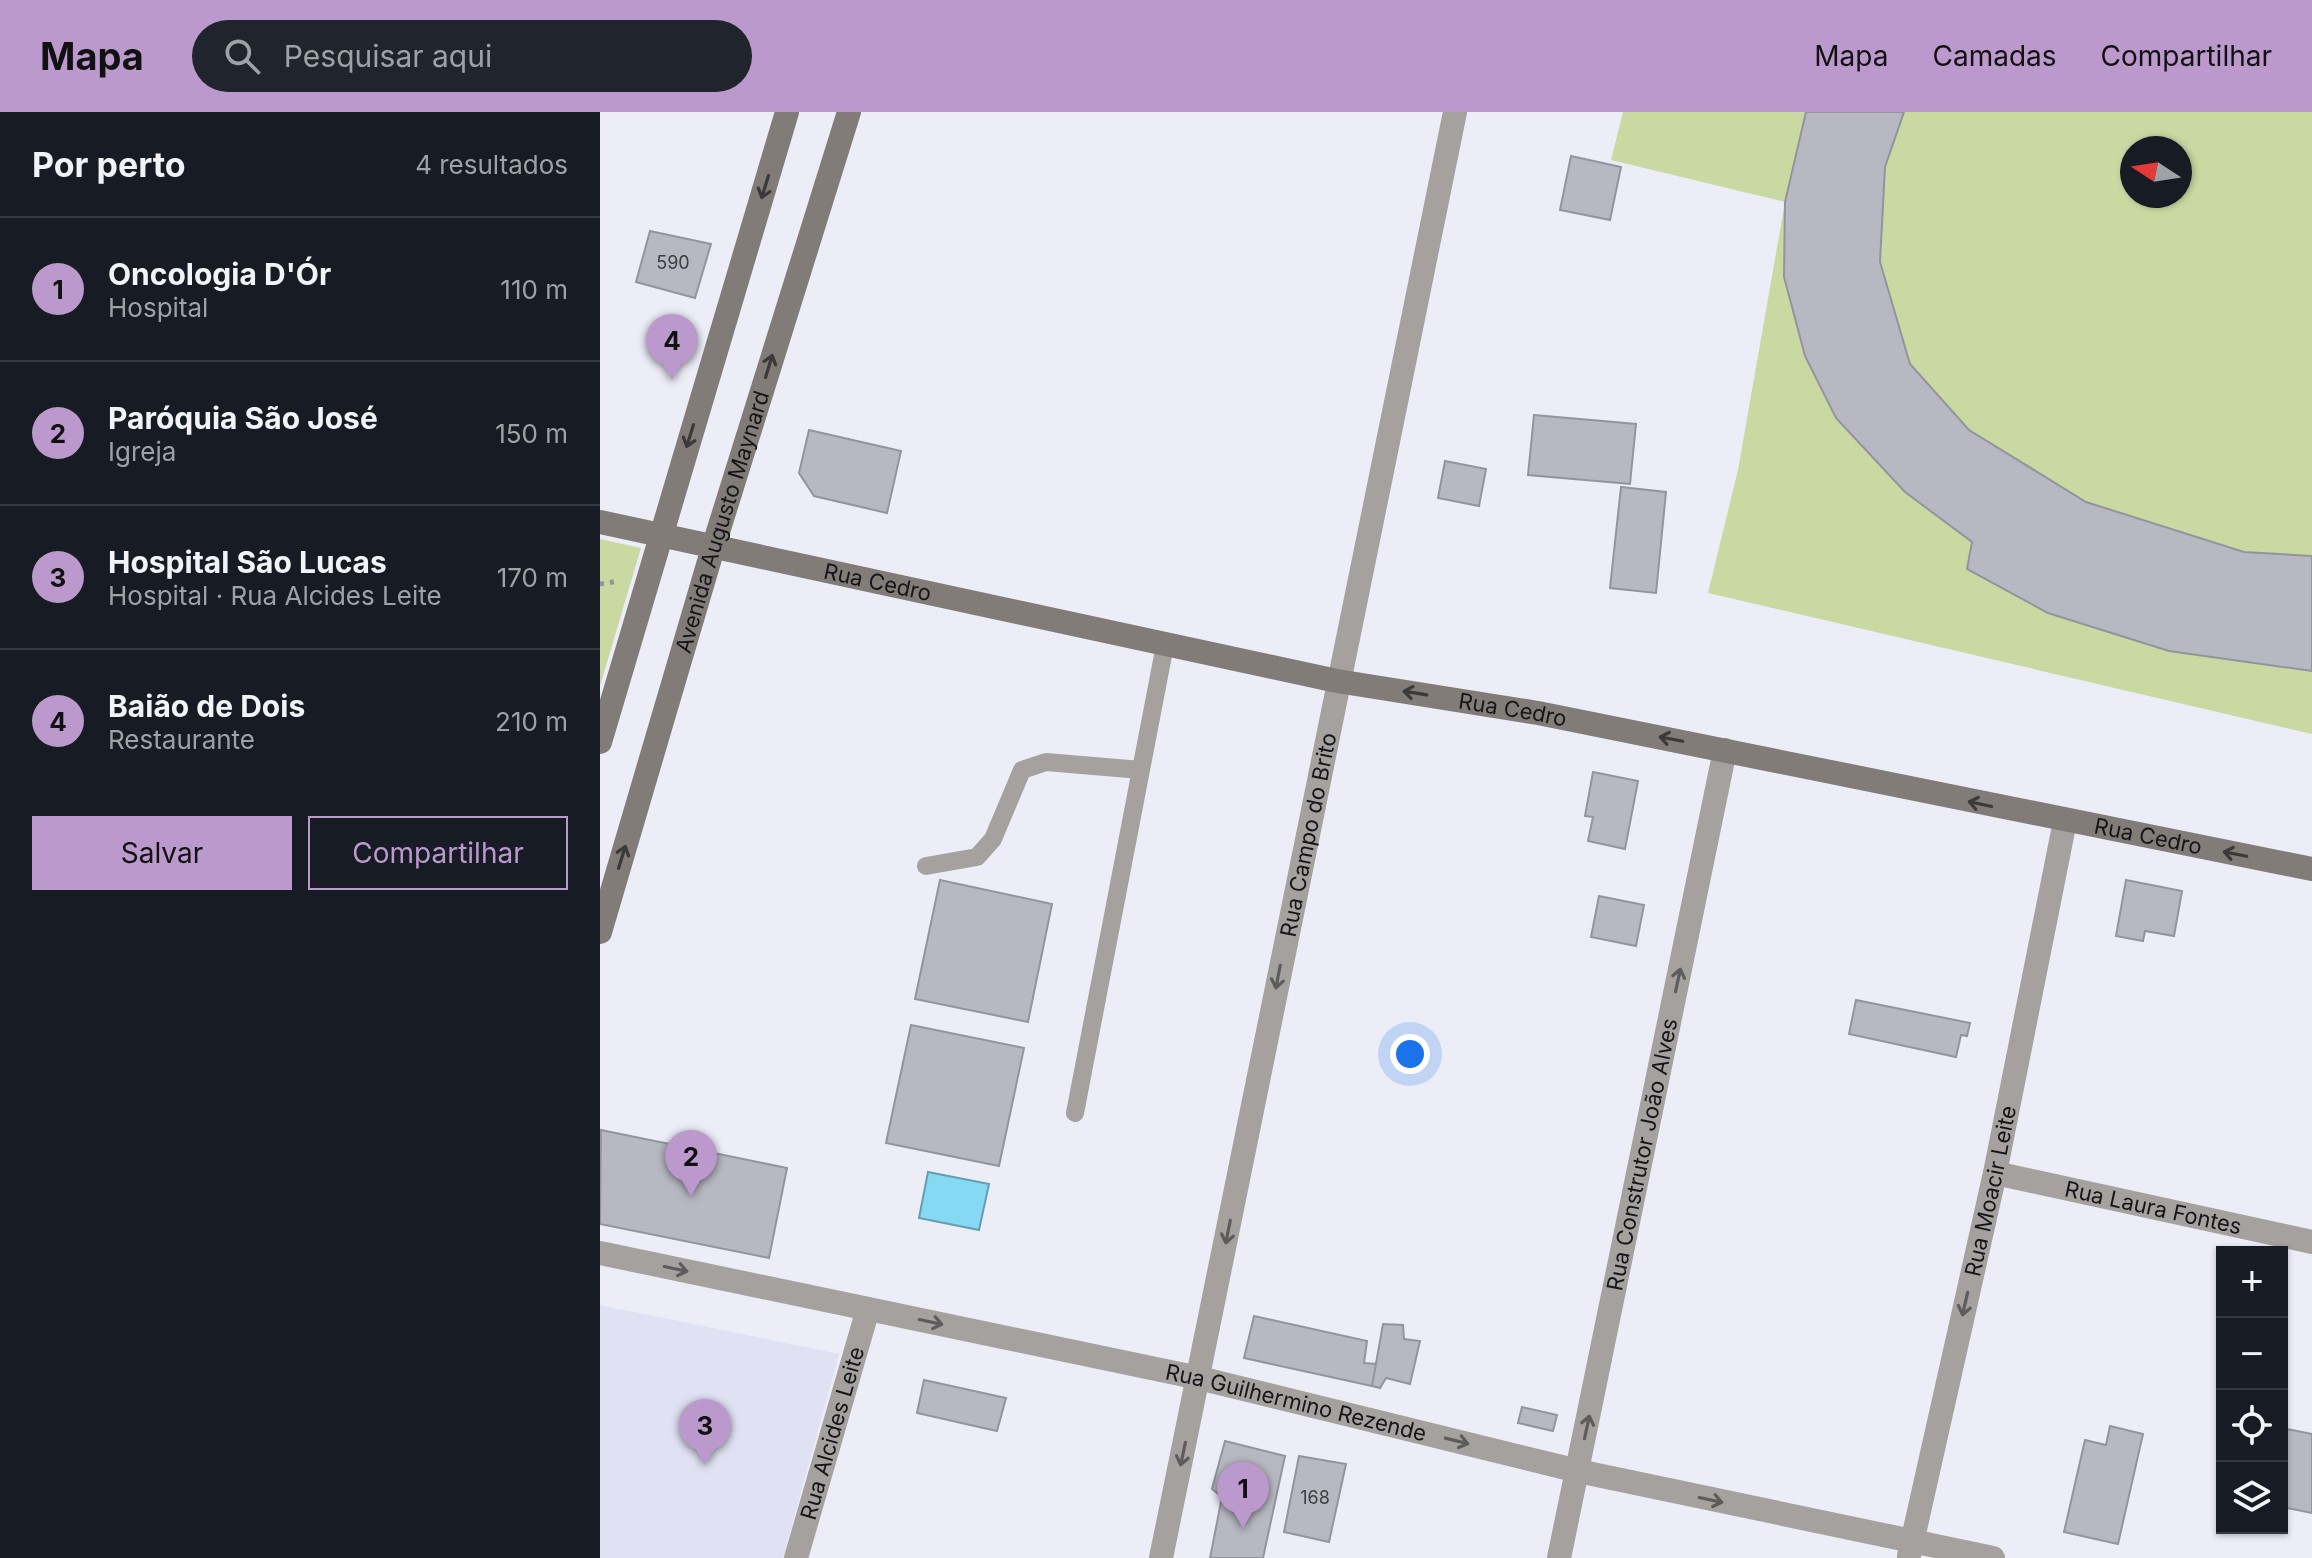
<!DOCTYPE html>
<html lang="pt">
<head>
<meta charset="utf-8">
<style>
  :root { --surface:#171b24; --page:#20242c; --text:#f1f3f6; --muted:#9ea1a6; --line:#363941; --accent:#bb99cd }
  body { margin:0; font-family:Inter,sans-serif; background:var(--page); color:var(--text) }
  .controls { position:absolute; right:24px; bottom:24px; display:grid; overflow:hidden; border-radius:0px; box-shadow:0 2px 6px #0004 }
  .controls button { width:72px; height:72px; display:grid; place-items:center; padding:0; border:0; border-bottom:2px solid var(--line); background:var(--surface); color:var(--text); font:40px sans-serif }
  .compass { position:absolute; left:1520px; top:24px; width:72px; height:72px; border-radius:50%; background:var(--surface); box-shadow:0 2px 6px #0004; rotate:282deg }
  .you { position:absolute; left:810px; top:942px; width:28px; height:28px; margin:-20px; border:6px solid #fff; border-radius:50%; background:#1a73e8; box-shadow:0 0 0 12px #1a73e833 }
  .badge { display:grid; place-items:center; width:52px; height:52px; border-radius:50%; background:var(--accent); color:#111; font-size:26px; font-weight:700 }
  .pin { position:absolute; translate:-50% -66px; filter:drop-shadow(0 2px 4px #0008) }
  .pin::after { content:''; position:absolute; top:42px; width:28px; height:24px; background:inherit; clip-path:polygon(0 0,100% 0,50% 100%) }
  .list { margin:0; padding:0; list-style:none }
  h2 { display:flex; justify-content:space-between; align-items:center; height:104px; margin:0; padding:0 32px; font-size:34px }
  h2 small { font-size:26px; font-weight:400; color:var(--muted) }
  .list li { display:grid; grid-template-columns:52px 1fr auto; gap:24px; align-items:center; box-sizing:border-box; height:144px; padding:0 32px; border-top:2px solid var(--line) }
  .list b { display:block; font-size:30px; white-space:nowrap }
  .list p { margin:0; font-size:26px; white-space:nowrap; color:var(--muted) }
  .list em { font-size:26px; font-style:normal; color:var(--muted) }
  .actions { display:flex; gap:16px; padding:24px 32px }
  .actions a { flex:1; padding:18px 0; border:2px solid var(--accent); border-radius:0px; text-align:center; font-size:28px; color:var(--accent) }
  .actions .main { background:var(--accent); color:#111 }
  .icon { flex:none; width:44px; height:44px; fill:none; stroke:currentColor; stroke-width:2; stroke-linecap:round; stroke-linejoin:round }
  .map { position:relative; flex:none; width:1712px; height:1446px; overflow:hidden }
  header { display:flex; align-items:center; gap:48px; box-sizing:border-box; height:112px; padding:0 40px; background:var(--accent); color:#111 }
  header strong { font-size:38px }
  nav { display:flex; gap:44px; margin-inline-start:auto; font-size:28px }
  .search { width:560px; height:72px; background:var(--page); display:flex; align-items:center; gap:20px; box-sizing:border-box; padding:0 28px; border-radius:44px; color:var(--muted); font-size:30px }
  main { display:flex }
  aside { flex:1; background:var(--surface) }
  .map>svg:first-child { display:block }
  .built { fill:#e0e2f3 }
  .green { fill:#cad9a2; fill-rule:evenodd }
  .water { fill:#86d9f2; stroke:#649eb1; stroke-width:2 }
  .building { fill:#b7b8c1; stroke:#93949d; stroke-width:2 }
  .lines { fill:none; stroke-linecap:round; stroke-linejoin:round }
  .path { stroke:#93949b; stroke-width:5; stroke-dasharray:4 6; stroke-linecap:butt }
  .lane { stroke:#a5a19f; stroke-width:18 }
  .street { stroke:#a5a19f; stroke-width:24 }
  .secondary { stroke:#827c79; stroke-width:24 }
  .oneway { stroke:#3b3a3b }
  .oneway2 { stroke:#5d5c5c }
  .labels { text-anchor:middle; stroke-width:6; stroke-linejoin:round; paint-order:stroke }
  .number-label { font-size:18px; fill:#3e3e43 }
  .street-label { font-size:22px; fill:#151619; stroke:#fff }
</style>
</head>
<body>
<header>
<strong>Mapa</strong>
<div class="search"><svg class="icon" aria-label="search" viewBox="0 0 24 24"><circle cx="10" cy="10" r="6"/><path d="M15 15l6 6"/></svg>Pesquisar aqui</div>
<nav><a>Mapa</a><a>Camadas</a><a>Compartilhar</a></nav>
</header>
<main>
<aside>
<h2>Por perto<small>4 resultados</small></h2>
<ul class="list">
<li><span class="badge">1</span><div><b>Oncologia D'Ór</b><p>Hospital</p></div><em>110 m</em></li>
<li><span class="badge">2</span><div><b>Paróquia São José</b><p>Igreja</p></div><em>150 m</em></li>
<li><span class="badge">3</span><div><b>Hospital São Lucas</b><p>Hospital · Rua Alcides Leite</p></div><em>170 m</em></li>
<li><span class="badge">4</span><div><b>Baião de Dois</b><p>Restaurante</p></div><em>210 m</em></li>
</ul>
<div class="actions"><a class="main">Salvar</a><a>Compartilhar</a></div>
</aside>
<div class="map">
<svg width="1712" height="1446" viewBox="0 0 1712 1446">
  <rect width="100%" height="100%" fill="#ecedf7"/>
  <path class="built" d="M0 1193 239 1242 183 1446H0Z"/>
  <path class="green" d="M1023 0H1712V622L1108 481 1138 358 1185 90 1011 48ZM1532 36H1580V84H1532Z
    M0 427 41 436 0 574Z"/>
  <path class="water" d="M328 1060 389 1072 379 1118 319 1106Z"/>
  <path class="building" d="M1206 0H1304L1285 55 1280 150 1310 252 1369 318 1486 390 1644 440 1712 444V559L1569 539 1448 501 1367 457 1372 430 1305 380 1236 306 1205 244 1184 165 1185 90Z
    M971 44 1021 55 1010 108 960 98Z
    M50 119 111 132 95 186 36 170Z
    M934 303 1036 312 1030 372 928 363Z
    M209 318 301 339 287 401 214 384 199 361Z
    M845 349 886 357 879 394 838 386Z
    M1021 375 1066 380 1056 481 1010 476Z
    M993 660 1038 669 1025 737 988 729 993 705 985 704Z
    M340 768 452 792 428 910 315 887Z
    M1526 768 1582 779 1574 824 1545 819 1543 829 1516 824Z
    M999 784 1044 793 1036 834 991 825Z
    M1256 888 1370 911 1367 924 1361 923 1356 945 1249 922Z
    M311 913 424 936 399 1054 286 1031Z
    M1 1018 187 1056 169 1146 0 1112Z
    M654 1204 767 1229 764 1251 776 1252 772 1274 644 1246Z
    M783 1212 803 1213 804 1227 820 1229 810 1272 786 1266 780 1276 772 1274Z
    M324 1268 406 1286 397 1319 317 1301Z
    M922 1295 957 1303 953 1319 918 1311Z
    M1510 1314 1543 1322 1518 1432 1464 1420 1485 1328 1506 1333Z
    M1682 1316 1712 1322V1401L1682 1395Z
    M625 1329 685 1344 663 1446H610L622 1385 612 1377Z
    M699 1344 746 1352 729 1430 684 1420Z"/>
  <g class="lines">
    <path class="path" d="M0 472 19 469"/>
    <path class="lane" d="M326 754 377 745 393 727 422 658 446 650 541 658
      M475 1001 565 533"/>
    <g class="street">
      <path id="s1" d="M1395 1061 1712 1130"/>
      <path id="s2" d="M0 1141 599 1266 978 1359 1393 1446"/>
      <path id="s3" d="M1309 1444 1395 1061 1465 709"/>
      <path id="s4" d="M196 1446 268 1197"/>
      <path id="s5" d="M561 1446 855 0"/>
      <path id="s6" d="M959 1446 1125 638"/>
    </g>
    <g class="secondary">
      <path id="s7" d="M0 410 737 569 938 601 1712 757"/>
      <path d="M0 630 187 0"/>
      <path id="s8" d="M0 820 113 436 249 0"/>
    </g>
  </g>
  <defs><path id="oneway-shaft" d="M-6 0H5M1.5-3L5.5 0L1.5 3" fill="none" stroke-width="1.6" stroke-linecap="round" stroke-linejoin="round" transform="scale(2)"/></defs>
  <g class="oneway">
    <use href="#oneway-shaft" transform="translate(165 75) rotate(107)"/>
    <use href="#oneway-shaft" transform="translate(169 254) rotate(-73)"/>
    <use href="#oneway-shaft" transform="translate(90 324) rotate(107)"/>
    <use href="#oneway-shaft" transform="translate(815 581) rotate(-171)"/>
    <use href="#oneway-shaft" transform="translate(1071 627) rotate(-169)"/>
    <use href="#oneway-shaft" transform="translate(1380 692) rotate(-168)"/>
    <use href="#oneway-shaft" transform="translate(1635 742) rotate(-169)"/>
    <use href="#oneway-shaft" transform="translate(22 745) rotate(-73)"/>
  </g>
  <g class="oneway2">
    <use href="#oneway-shaft" transform="translate(678 865) rotate(101)"/>
    <use href="#oneway-shaft" transform="translate(1078 868) rotate(-78)"/>
    <use href="#oneway-shaft" transform="translate(628 1120) rotate(101)"/>
    <use href="#oneway-shaft" transform="translate(76 1157) rotate(12)"/>
    <use href="#oneway-shaft" transform="translate(1365 1192) rotate(103)"/>
    <use href="#oneway-shaft" transform="translate(331 1210) rotate(12)"/>
    <use href="#oneway-shaft" transform="translate(987 1315) rotate(-78)"/>
    <use href="#oneway-shaft" transform="translate(857 1329) rotate(14)"/>
    <use href="#oneway-shaft" transform="translate(583 1342) rotate(102)"/>
    <use href="#oneway-shaft" transform="translate(1111 1388) rotate(12)"/>
  </g>
  <g class="labels">
    <g class="number-label">
      <text x="73" y="157">590</text>
      <text x="715" y="1392">168</text>
    </g>
    <g class="street-label">
      <text dy="8" stroke="none"><textPath href="#s8" startOffset="428">Avenida Augusto Maynard</textPath></text>
      <text dy="8" stroke="none"><textPath href="#s7" startOffset="284">Rua Cedro</textPath></text>
      <text dy="8" stroke="none"><textPath href="#s7" startOffset="932">Rua Cedro</textPath></text>
      <text dy="8" stroke="none"><textPath href="#s5" startOffset="738">Rua Campo do Brito</textPath></text>
      <text dy="8" stroke="none"><textPath href="#s7" startOffset="1580">Rua Cedro</textPath></text>
      <text dy="8" stroke="none"><textPath href="#s6" startOffset="412">Rua Construtor João Alves</textPath></text>
      <text dy="8" stroke="none"><textPath href="#s3" startOffset="374">Rua Moacir Leite</textPath></text>
      <text dy="8" stroke="none"><textPath href="#s1" startOffset="162">Rua Laura Fontes</textPath></text>
      <text dy="8" stroke="none"><textPath href="#s2" startOffset="712">Rua Guilhermino Rezende</textPath></text>
      <text dy="8" stroke="none"><textPath href="#s4" startOffset="130">Rua Alcides Leite</textPath></text>
    </g>
  </g>
</svg>
<div class="controls">
<button>+</button>
<button>−</button>
<button><svg class="icon" aria-label="locate" viewBox="0 0 24 24"><circle cx="12" cy="12" r="6"/><path d="M12 2v4M12 18v4M2 12h4M18 12h4"/></svg></button>
<button><svg class="icon" aria-label="layers" viewBox="0 0 24 24"><path d="M12 4l9 5-9 5-9-5zM3 14l9 5 9-5"/></svg></button>
</div>
<svg class="compass" viewBox="-18 -18 36 36"><path d="M0-13l5 13h-10z" fill="#e53935"/><path d="M0 13l5-13h-10z" fill="#9ea1a6"/></svg>
<div class="you"></div>
<div class="pin badge" style="left:643px;top:1416px">1</div>
<div class="pin badge" style="left:91px;top:1084px">2</div>
<div class="pin badge" style="left:105px;top:1353px">3</div>
<div class="pin badge" style="left:72px;top:268px">4</div>
</div>
</main>
</body>
</html>
